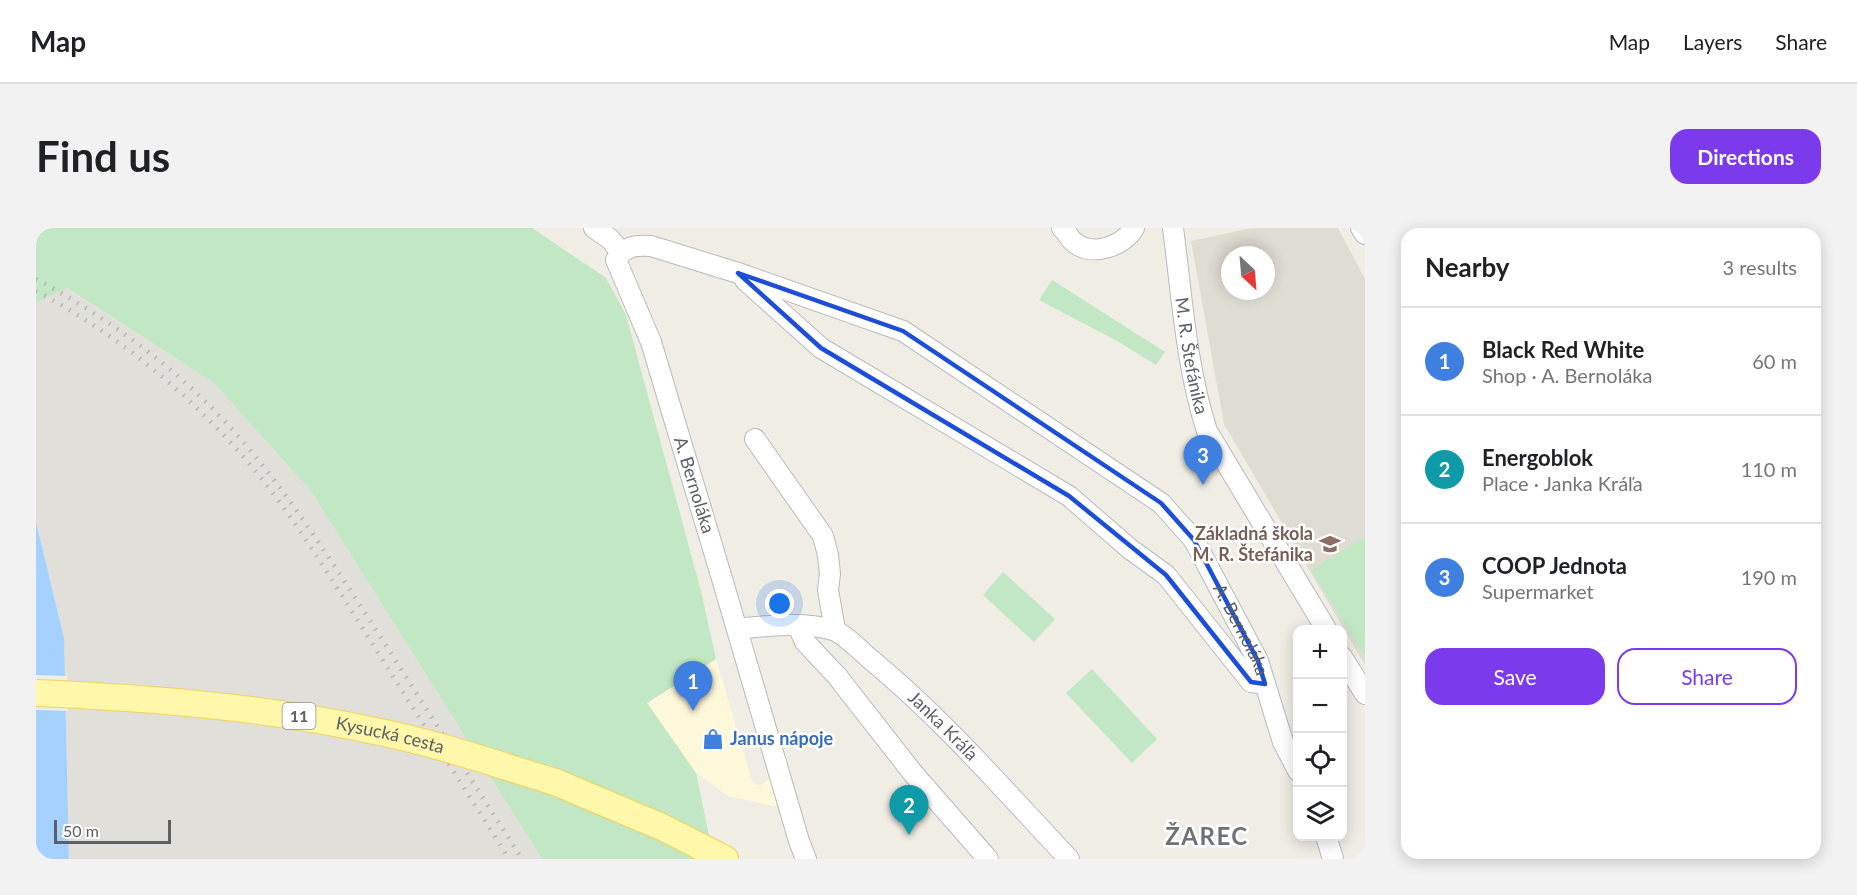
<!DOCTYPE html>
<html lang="en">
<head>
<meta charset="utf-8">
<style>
  :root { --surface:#fff; --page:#f2f2f2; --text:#202124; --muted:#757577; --line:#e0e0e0; --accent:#7c3aed }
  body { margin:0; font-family:Lato,sans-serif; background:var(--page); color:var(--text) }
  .controls { position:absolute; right:18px; bottom:18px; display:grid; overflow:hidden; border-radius:12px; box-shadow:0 3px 15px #0003 }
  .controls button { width:54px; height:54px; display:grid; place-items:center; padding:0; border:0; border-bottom:2px solid var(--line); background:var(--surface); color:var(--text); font:30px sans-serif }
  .compass { position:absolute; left:1185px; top:18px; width:54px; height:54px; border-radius:50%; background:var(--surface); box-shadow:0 3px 15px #0003; rotate:154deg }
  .scale { position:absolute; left:18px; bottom:15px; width:117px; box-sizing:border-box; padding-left:6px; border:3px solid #5c6065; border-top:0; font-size:16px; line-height:21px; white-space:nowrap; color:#5c6065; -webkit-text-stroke:4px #fff; paint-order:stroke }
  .you { position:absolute; left:744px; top:376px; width:21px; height:21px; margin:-15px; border:4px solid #fff; border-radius:50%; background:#1a73e8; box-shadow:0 0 0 9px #1a73e833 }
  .badge { display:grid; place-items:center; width:39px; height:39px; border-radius:50%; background:var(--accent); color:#fff; font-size:20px; font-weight:700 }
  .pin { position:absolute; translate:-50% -50px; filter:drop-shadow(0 2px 3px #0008) }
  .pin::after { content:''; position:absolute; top:32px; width:21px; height:18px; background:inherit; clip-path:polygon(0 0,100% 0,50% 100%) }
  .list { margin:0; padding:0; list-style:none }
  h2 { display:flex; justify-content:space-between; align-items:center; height:78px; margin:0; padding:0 24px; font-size:26px }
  h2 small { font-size:20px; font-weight:400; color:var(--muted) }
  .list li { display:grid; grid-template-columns:39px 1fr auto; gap:18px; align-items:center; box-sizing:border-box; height:108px; padding:0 24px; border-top:2px solid var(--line) }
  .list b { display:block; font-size:22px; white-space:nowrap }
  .list p { margin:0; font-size:20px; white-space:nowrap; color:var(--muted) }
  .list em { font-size:20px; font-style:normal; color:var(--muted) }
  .actions { display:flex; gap:12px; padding:18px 24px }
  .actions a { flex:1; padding:14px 0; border:2px solid var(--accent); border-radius:18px; text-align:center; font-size:21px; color:var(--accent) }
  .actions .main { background:var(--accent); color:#fff }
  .icon { flex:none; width:33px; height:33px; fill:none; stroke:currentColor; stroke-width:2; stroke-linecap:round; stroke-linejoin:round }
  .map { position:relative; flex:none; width:1329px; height:631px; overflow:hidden; border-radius:18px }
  header { display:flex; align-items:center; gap:36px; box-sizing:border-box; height:84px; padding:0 30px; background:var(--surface); border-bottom:2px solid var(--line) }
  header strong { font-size:28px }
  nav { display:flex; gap:33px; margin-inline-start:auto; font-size:21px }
  .intro { display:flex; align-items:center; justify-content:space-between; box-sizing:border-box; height:144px; padding:0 36px }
  h1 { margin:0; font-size:42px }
  .button { padding:15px 27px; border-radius:18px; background:var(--accent); color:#fff; font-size:21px; font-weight:700 }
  main { display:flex; gap:36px; padding:0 36px }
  aside { flex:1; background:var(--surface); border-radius:18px; box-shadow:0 3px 15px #0003 }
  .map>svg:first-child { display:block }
  .commercial { fill:#fef8da }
  .industrial { fill:#e0dfd9 }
  .education { fill:#dfddd2; fill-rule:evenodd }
  .green { fill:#c1e7c4 }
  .water { fill:#a4d1ff }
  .pier { fill:#efede4 }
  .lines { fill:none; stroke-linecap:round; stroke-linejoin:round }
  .minor-casing { stroke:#b7babf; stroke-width:22 }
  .major-casing { stroke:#f2d35a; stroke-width:28 }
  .minor { stroke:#fff; stroke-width:20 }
  .major { stroke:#fff7a9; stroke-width:26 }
  .rail { stroke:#b5b6b6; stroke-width:4.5; stroke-dasharray:1.5 8; stroke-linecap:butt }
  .major-bridge-casing { stroke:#f2d35a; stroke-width:28; stroke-linecap:butt }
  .major-bridge { stroke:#fff7a9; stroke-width:26 }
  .marked { fill:none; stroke:#1d4ed8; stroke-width:4.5; stroke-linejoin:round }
  .labels { text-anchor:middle; stroke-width:5; stroke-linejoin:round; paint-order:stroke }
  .shield { fill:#fff; stroke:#8d9093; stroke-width:1.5 }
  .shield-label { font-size:16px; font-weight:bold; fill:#5c6065 }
  .street-label { font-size:18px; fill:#5c6065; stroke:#fff }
  .education-label { font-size:18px; font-weight:bold; fill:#785e54; stroke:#fff; text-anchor:end }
  .shop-label { font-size:18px; font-weight:bold; fill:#366cbe; stroke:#fff; text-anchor:start }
  .district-label { font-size:24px; font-weight:bold; letter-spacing:1.5px; fill:#6d7277; stroke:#fff }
</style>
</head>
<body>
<header>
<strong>Map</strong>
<nav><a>Map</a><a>Layers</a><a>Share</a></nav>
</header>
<div class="intro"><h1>Find us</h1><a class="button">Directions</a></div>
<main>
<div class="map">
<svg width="1329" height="631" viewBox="0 0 1329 631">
  <rect width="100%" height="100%" fill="#efede4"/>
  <path class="commercial" d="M680 431 717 556 725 557 736 549 744 579 694 569 660 545 611 475Z"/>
  <path class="industrial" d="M30 60 178 155 275 263 506 631H33L28 410 0 294V75Z"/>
  <path class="education" d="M1216 0H1302L1329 51V437L1188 196 1155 13ZM1194 27H1230V63H1194Z"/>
  <path class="green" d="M0 0H496L570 50 590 87 665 363 680 431 611 475 660 545 678 631H506L275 263 178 155 31 60 0 75Z
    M1016 52 1129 124 1120 137 1083 114 1003 72Z
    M1329 309V429L1275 342Z
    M967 344 1019 391 998 414 947 367Z
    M1056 441 1121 511 1096 535 1030 465Z"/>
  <path class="water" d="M0 294 28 410 33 631H0Z"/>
  <path class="pier" d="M0 447 31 448 32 483 0 482Z"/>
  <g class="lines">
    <defs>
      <g id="minor">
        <path d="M558 0 574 11 585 24"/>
        <path d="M1026 0C1031 4 1034 12 1039 15 1057 29 1087 18 1098 0"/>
        <path id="s1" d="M1137 0C1146 68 1150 138 1171 203L1290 401"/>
        <path d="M1325 0 1329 6"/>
        <path d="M709 52 785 120 1033 268 1094 321 1130 347 1215 454 1229 456"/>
        <path d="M719 211 787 308 792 327 794 346 792 362 799 402"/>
        <path d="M762 398 769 414 801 448 876 544 952 631"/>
        <path id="s2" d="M701 401C729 398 769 393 797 402 807 405 824 422 833 430 906 490 968 562 1033 631"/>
        <path d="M1306 429 1329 466"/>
        <path d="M1290 608 1297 631"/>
        <path id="s3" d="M770 631 763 613 687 354 615 114 580 32C589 18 599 17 615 18L702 45 867 103 1125 275 1158 312 1222 433 1247 514 1262 543"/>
      </g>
      <path id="major" d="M519 554 626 599 689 631"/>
    </defs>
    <use href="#minor" class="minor-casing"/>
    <use href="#major" class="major-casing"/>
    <use href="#minor" class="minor"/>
    <use href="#major" class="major"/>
    <path class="rail" d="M0 51C63 85 121 126 172 176 240 244 290 325 342 405 390 480 438 556 486 631
      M0 63C83 107 156 168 217 240 263 296 300 359 339 420 384 491 429 561 473 631"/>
    <defs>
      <g id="major-bridge">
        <path id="s4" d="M0 465C114 470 227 479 339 503 400 515 460 536 519 554"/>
      </g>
    </defs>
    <use href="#major-bridge" class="major-bridge-casing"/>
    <use href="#major-bridge" class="major-bridge"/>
  </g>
  <path class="marked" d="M702 45 867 103 1125 275 1158 312 1222 433 1229 456 1215 454 1130 347 1033 268 785 120Z"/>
  <defs>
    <symbol id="school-bare" viewBox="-9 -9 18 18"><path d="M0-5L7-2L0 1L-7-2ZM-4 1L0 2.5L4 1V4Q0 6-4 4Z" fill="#8d6e63" stroke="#fff" stroke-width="2.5" paint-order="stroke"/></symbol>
    <symbol id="shop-bare" viewBox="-9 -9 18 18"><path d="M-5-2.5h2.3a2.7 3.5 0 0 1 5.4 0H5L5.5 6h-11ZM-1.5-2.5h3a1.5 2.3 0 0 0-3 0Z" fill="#3f7fe0" stroke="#fff" stroke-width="2.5" paint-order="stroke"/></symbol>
  </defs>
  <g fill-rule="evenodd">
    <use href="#school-bare" x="1279" y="301" width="30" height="30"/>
    <use href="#shop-bare" x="662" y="496" width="30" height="30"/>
  </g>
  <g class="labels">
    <rect class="shield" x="246.5" y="475" width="33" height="26" rx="4.5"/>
    <g class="shield-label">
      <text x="263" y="494">11</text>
    </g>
    <g class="street-label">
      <text dy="6" stroke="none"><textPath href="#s1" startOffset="129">M. R. Štefánika</textPath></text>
      <text transform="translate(658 257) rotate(73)" y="6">A. Bernoláka</text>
      <text dy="6" stroke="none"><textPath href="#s3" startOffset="1396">A. Bernoláka</textPath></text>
      <text dy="6" stroke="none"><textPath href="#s2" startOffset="243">Janka Kráľa</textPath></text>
      <text dy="6" stroke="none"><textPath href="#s4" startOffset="357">Kysucká cesta</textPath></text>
    </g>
    <g class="education-label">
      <text x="1277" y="312">Základná škola<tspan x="1277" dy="21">M. R. Štefánika</tspan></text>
    </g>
    <g class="shop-label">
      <text x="694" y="517">Janus nápoje</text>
    </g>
    <g class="district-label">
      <text x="1171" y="617">ŽAREC</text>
    </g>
  </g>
</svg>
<div class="controls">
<button>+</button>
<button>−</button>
<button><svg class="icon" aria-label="locate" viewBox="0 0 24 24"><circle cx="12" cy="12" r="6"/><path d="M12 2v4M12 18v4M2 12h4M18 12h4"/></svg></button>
<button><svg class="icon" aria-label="layers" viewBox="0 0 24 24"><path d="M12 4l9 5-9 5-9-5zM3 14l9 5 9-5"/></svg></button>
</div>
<svg class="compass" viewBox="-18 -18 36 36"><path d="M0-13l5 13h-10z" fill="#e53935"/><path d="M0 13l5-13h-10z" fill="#757577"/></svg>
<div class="scale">50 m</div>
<div class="you"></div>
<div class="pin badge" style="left:657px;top:483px;background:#3f7fe0">1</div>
<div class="pin badge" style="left:873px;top:607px;background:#0f9aa8">2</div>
<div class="pin badge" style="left:1167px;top:257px;background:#3f7fe0">3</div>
</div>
<aside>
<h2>Nearby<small>3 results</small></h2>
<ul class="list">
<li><span class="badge" style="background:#3f7fe0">1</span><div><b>Black Red White</b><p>Shop · A. Bernoláka</p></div><em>60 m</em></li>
<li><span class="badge" style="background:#0f9aa8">2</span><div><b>Energoblok</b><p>Place · Janka Kráľa</p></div><em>110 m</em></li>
<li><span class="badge" style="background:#3f7fe0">3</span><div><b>COOP Jednota</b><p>Supermarket</p></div><em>190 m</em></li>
</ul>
<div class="actions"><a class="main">Save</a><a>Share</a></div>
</aside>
</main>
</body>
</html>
